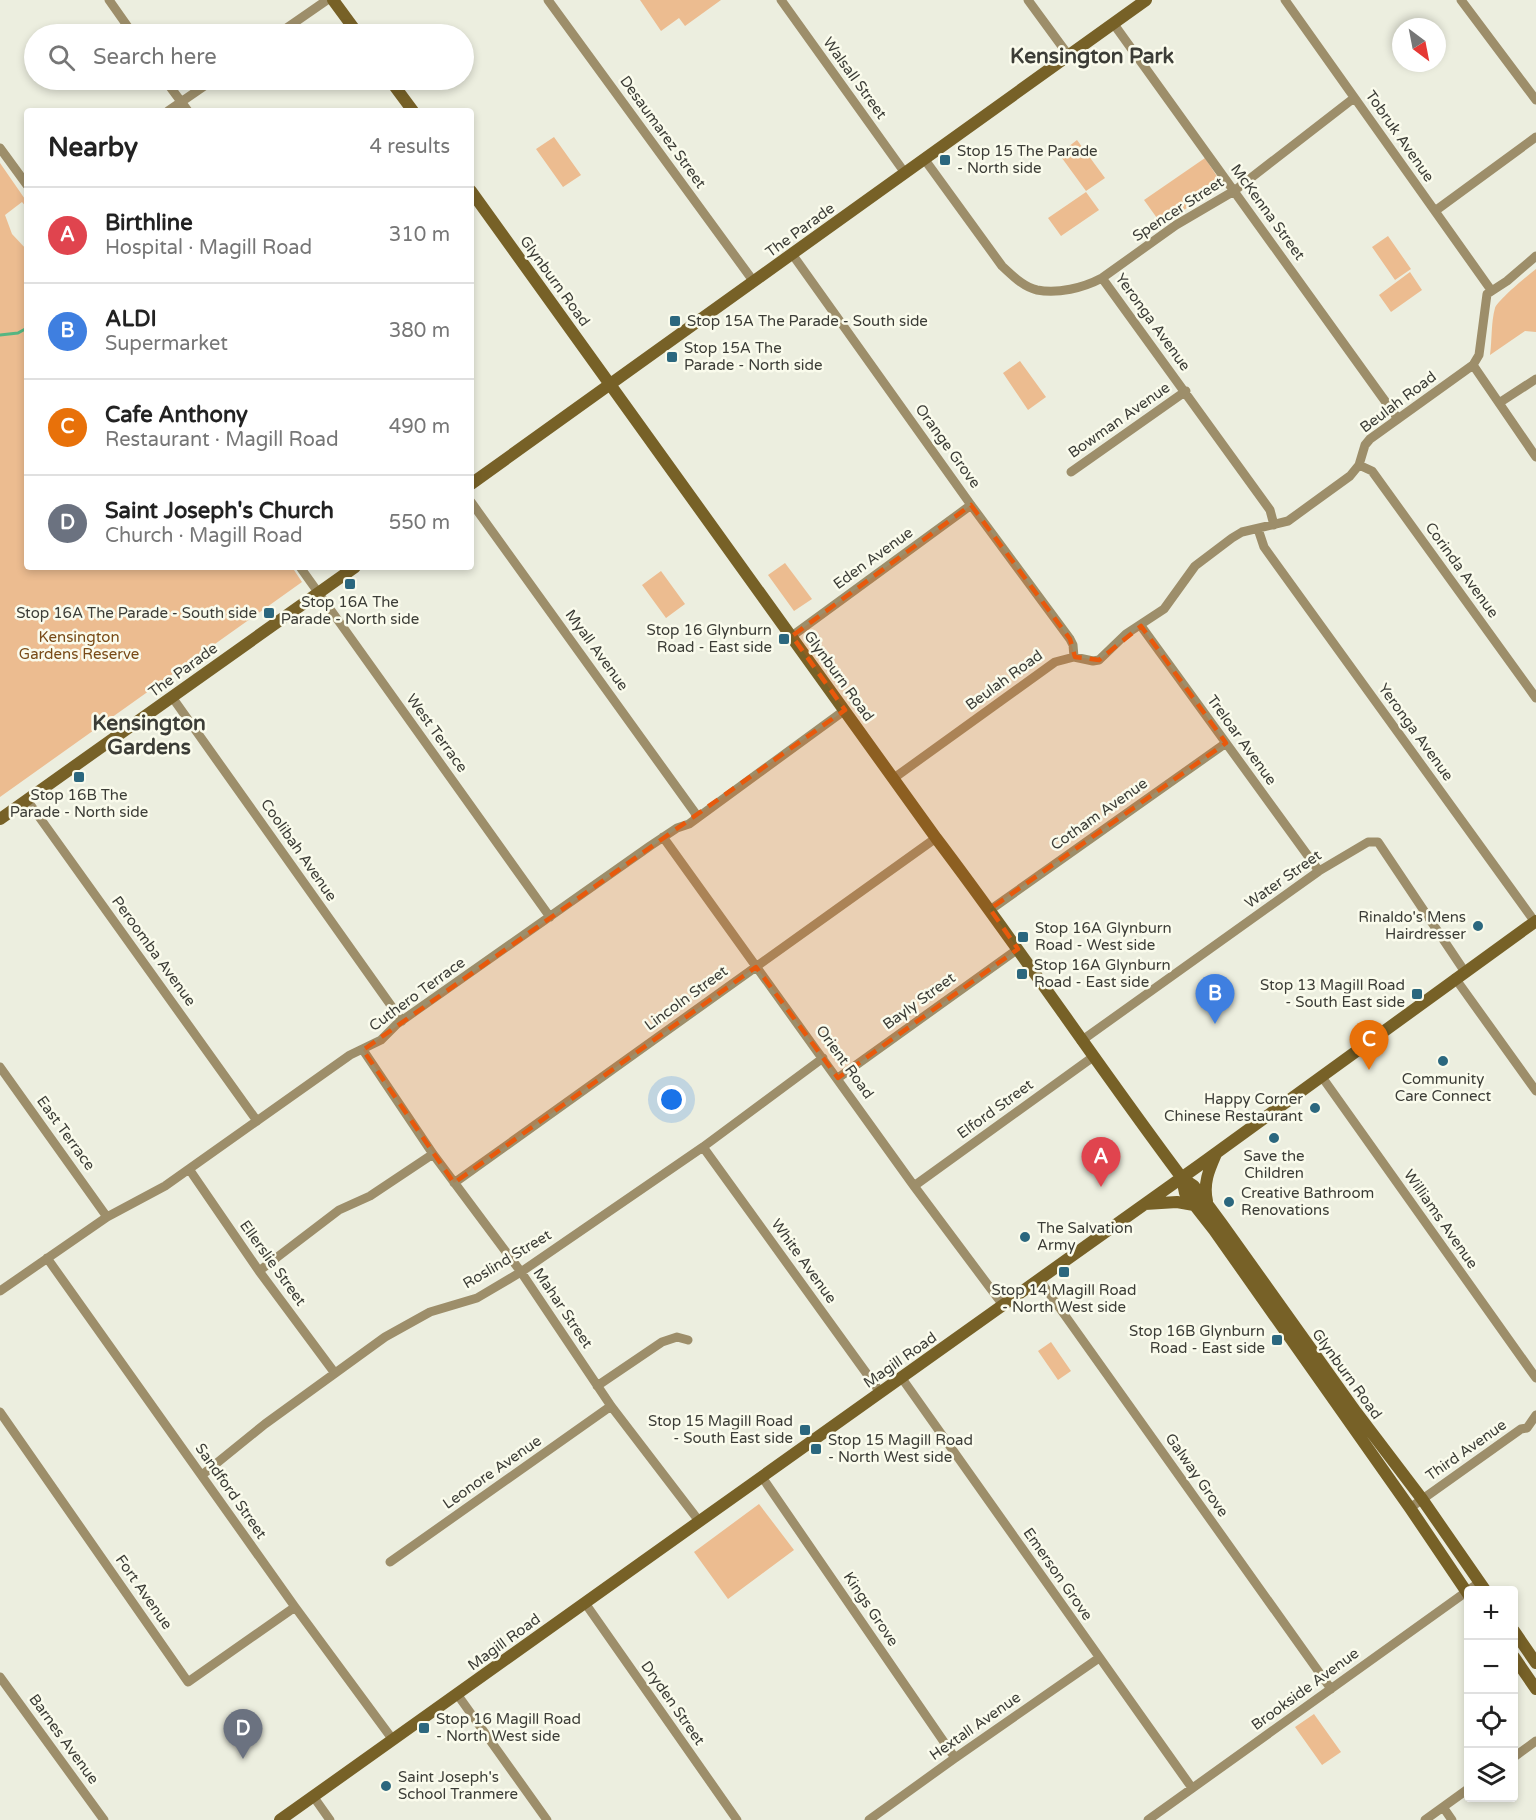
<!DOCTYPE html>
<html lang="en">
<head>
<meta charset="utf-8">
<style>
  :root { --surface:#fff; --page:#f2f2f2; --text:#222; --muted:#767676; --line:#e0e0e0; --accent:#db2777 }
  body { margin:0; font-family:"Varela Round",sans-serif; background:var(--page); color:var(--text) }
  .controls { position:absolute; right:18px; bottom:18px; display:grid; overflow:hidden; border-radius:6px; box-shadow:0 3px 9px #0003 }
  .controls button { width:54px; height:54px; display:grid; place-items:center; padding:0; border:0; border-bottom:2px solid var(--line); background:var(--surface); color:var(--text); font:30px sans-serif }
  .compass { position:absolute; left:1392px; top:18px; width:54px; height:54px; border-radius:50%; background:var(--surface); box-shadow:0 3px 9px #0003; rotate:148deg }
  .you { position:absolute; left:672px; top:1100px; width:21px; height:21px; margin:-15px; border:4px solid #fff; border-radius:50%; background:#1a73e8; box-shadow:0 0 0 9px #1a73e833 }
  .badge { display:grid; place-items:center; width:39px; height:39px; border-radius:50%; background:var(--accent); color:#fff; font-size:20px; font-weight:700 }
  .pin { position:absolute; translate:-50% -50px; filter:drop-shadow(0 2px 3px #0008) }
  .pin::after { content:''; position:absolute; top:32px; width:21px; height:18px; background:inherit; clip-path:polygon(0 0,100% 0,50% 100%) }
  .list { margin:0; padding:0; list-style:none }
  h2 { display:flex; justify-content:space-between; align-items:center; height:78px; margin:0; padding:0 24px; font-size:26px }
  h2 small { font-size:20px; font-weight:400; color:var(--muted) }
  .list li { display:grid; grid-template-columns:39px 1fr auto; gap:18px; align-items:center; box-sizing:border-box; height:96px; padding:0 24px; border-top:2px solid var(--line) }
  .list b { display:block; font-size:22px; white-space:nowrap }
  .list p { margin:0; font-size:20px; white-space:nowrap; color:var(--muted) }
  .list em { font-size:20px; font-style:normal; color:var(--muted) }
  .icon { flex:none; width:33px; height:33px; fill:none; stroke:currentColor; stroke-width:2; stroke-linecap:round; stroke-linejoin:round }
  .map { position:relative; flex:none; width:1536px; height:1820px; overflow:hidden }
  .search { position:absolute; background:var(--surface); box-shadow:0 3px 9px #0003; left:24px; top:24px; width:450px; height:66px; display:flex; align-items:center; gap:15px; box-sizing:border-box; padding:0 21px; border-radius:33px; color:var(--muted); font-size:22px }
  .panel { position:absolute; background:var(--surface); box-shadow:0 3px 9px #0003; left:24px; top:108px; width:450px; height:462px; border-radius:6px }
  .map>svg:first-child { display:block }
  .green { fill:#ecbc90 }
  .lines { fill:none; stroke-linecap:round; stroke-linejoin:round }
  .stream { stroke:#56b682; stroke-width:3 }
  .street { stroke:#9d8e6a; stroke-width:9 }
  .secondary { stroke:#776127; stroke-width:12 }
  .marked { fill:#e8590c; fill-opacity:0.2; stroke:#e8590c; stroke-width:4.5; stroke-dasharray:12 8; stroke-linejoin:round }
  .poi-dot { fill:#2b677e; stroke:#fafbec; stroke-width:2 }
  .labels { text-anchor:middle; stroke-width:5; stroke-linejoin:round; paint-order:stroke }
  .street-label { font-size:15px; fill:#3c3d37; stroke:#fafbec }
  .poi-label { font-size:15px; fill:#3c3d37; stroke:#fafbec; text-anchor:start }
  .park-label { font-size:15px; fill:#784a16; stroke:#fafbec }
  .district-label { font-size:21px; font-weight:bold; fill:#3c3d37; stroke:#fafbec }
</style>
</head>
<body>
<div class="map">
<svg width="1536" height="1820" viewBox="0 0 1536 1820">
  <rect width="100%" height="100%" fill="#eceedf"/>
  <path class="green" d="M640 0H721L685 26 679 18 661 31Z
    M554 137 581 175 563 187 536 149Z
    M1077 140 1105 178 1086 191 1059 154Z
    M1205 158 1222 184 1162 225 1144 200Z
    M0 163 27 202V208L22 202 5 215 12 234 27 250V567H292L302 582 0 797Z
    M1086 192 1099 210 1061 236 1048 218Z
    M1388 236 1411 269 1395 280 1372 247Z
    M1536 269V332L1525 331 1490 355C1492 340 1491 322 1495 308 1498 300 1528 275 1536 269Z
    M1410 272 1422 290 1391 312 1379 295Z
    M1020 361 1046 397 1028 410 1003 373Z
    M785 563 812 599 794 611 768 575Z
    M661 571 685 604 666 618 642 585Z
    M1051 1342 1071 1371 1058 1380 1038 1351Z
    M759 1504 794 1550 728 1599 694 1552Z
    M1314 1714 1341 1752 1322 1765 1295 1727Z"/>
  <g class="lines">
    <path class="stream" d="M0 335 18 333 27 328"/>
    <path class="street" d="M109 0 133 34
      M548 0 754 282
      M781 0 905 173
      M1028 0 1069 56
      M1285 0 1491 290
      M1461 0 1536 100
      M1113 23 1398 419
      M278 34 327 0
      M165 80 188 111
      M168 111 213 80
      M0 148 27 185
      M925 160 1002 266C1012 275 1023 287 1037 290 1058 294 1083 288 1102 278L1270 510 1274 525
      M1435 211 1536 137
      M792 254 971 505 1070 639 1073 645 1074 657
      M1102 278 1176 225 1234 191 1354 98
      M1473 365 1536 457
      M1499 403 1536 379
      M1359 465 1372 471 1536 698
      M1071 472 1186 391
      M471 502 698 817
      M1258 529 1264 547 1269 554 1535 922
      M300 567 550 917
      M1141 626 1319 871
      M792 636 971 505
      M172 697 402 1021
      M894 778 1055 662 1074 657 1093 661 1099 660 1126 634 1164 609 1195 566 1232 538 1242 532 1288 521 1350 476 1359 465 1365 445 1370 439 1473 365 1479 355 1487 294 1507 281 1536 256
      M27 800 257 1121
      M663 837 914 1186 1003 1305
      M990 910 1226 743
      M1455 978 1536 1091
      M1081 1041 1319 871 1368 842H1378L1465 972
      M363 1050 433 1154 521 1272 611 1406 699 1521
      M0 1067 107 1217
      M1322 1077 1536 1378
      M838 1078 1018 949
      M703 1147 880 1392
      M189 1169 259 1271 334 1372
      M454 1183 936 838
      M914 1186 1093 1057
      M47 1258 295 1607 393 1740
      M259 1271 339 1210 370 1196 433 1154
      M1039 1279 1331 1689
      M0 1291 107 1217 165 1186 350 1055 381 1040 397 1024 650 846 677 828 689 824 845 710
      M901 1377 1192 1788
      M597 1386 662 1342 677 1337 688 1340
      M0 1412 188 1682 295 1607
      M202 1475 265 1424 385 1337 430 1312 477 1298 521 1272 703 1147 823 1058
      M762 1477 955 1758
      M1410 1508 1521 1429 1527 1428 1536 1415
      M390 1562 611 1406
      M585 1603 737 1820
      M0 1677 104 1820
      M457 1694 547 1820
      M1514 1757 1536 1741
      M313 1796 330 1820
      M1443 1807 1452 1820
      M869 1820 955 1758 1099 1658
      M1148 1820 1480 1582
      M1425 1820 1468 1789"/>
    <path class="secondary" d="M333 0 358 34
      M390 80 413 111
      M471 191 936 838C1021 950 1098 1066 1182 1178L1194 1186 1222 1224 1356 1412 1422 1499 1485 1590
      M471 484 1146 0
      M0 819 355 567
      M1182 1178 1185 1193 1214 1230 1410 1508 1468 1594
      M1207 1201C1203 1183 1209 1170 1216 1154
      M1145 1204 1177 1202 1194 1205
      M1514 1631 1536 1663
      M1514 1657 1536 1689
      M280 1820 1201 1164 1536 921"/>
  </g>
  <path class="marked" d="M971 505 1070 639 1075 657 1099 660 1141 626 1226 743 990 909 1018 949 838 1078 756 967 454 1183 363 1050 845 710 792 636Z"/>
  <g class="poi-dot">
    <rect x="939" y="154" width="12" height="12" rx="3"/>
    <rect x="669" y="315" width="12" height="12" rx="3"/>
    <rect x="666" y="351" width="12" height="12" rx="3"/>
    <rect x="344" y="578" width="12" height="12" rx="3"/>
    <rect x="263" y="607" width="12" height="12" rx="3"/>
    <rect x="778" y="633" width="12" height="12" rx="3"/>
    <rect x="73" y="771" width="12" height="12" rx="3"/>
    <circle cx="1478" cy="926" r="6"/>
    <rect x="1017" y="931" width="12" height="12" rx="3"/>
    <rect x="1016" y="968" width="12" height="12" rx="3"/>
    <rect x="1411" y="988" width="12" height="12" rx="3"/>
    <circle cx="1443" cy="1061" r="6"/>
    <circle cx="1315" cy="1108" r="6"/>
    <circle cx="1274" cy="1138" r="6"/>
    <circle cx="1229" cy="1202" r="6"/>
    <circle cx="1025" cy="1237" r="6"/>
    <rect x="1058" y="1266" width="12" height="12" rx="3"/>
    <rect x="1271" y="1334" width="12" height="12" rx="3"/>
    <rect x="799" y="1424" width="12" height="12" rx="3"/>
    <rect x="810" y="1443" width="12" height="12" rx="3"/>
    <rect x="418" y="1722" width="12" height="12" rx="3"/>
    <circle cx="386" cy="1786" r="6"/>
  </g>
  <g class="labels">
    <g class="street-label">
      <text transform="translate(855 78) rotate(54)" y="5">Walsall Street</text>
      <text transform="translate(663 132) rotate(54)" y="5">Desaumarez Street</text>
      <text transform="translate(1400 136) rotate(55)" y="5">Tobruk Avenue</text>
      <text transform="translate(1178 209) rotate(-33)" y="5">Spencer Street</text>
      <text transform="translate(1268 212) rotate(54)" y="5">McKenna Street</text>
      <text transform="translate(800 230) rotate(-36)" y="5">The Parade</text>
      <text transform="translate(555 281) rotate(54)" y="5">Glynburn Road</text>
      <text transform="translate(1153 322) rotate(54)" y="5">Yeronga Avenue</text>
      <text transform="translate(1398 402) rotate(-37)" y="5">Beulah Road</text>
      <text transform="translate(1119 420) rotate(-35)" y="5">Bowman Avenue</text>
      <text transform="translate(948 446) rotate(54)" y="5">Orange Grove</text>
      <text transform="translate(873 558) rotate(-36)" y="5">Eden Avenue</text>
      <text transform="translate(1462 570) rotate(54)" y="5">Corinda Avenue</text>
      <text transform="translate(597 650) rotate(54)" y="5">Myall Avenue</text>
      <text transform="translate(183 670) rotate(-36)" y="5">The Parade</text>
      <text transform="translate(839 676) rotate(54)" y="5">Glynburn Road</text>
      <text transform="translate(1004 680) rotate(-36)" y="5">Beulah Road</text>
      <text transform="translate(1416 732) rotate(54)" y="5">Yeronga Avenue</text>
      <text transform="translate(437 733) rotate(54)" y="5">West Terrace</text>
      <text transform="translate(1242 740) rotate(54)" y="5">Treloar Avenue</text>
      <text transform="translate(1099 814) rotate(-35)" y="5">Cotham Avenue</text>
      <text transform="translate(299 850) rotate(55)" y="5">Coolibah Avenue</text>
      <text transform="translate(1283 879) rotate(-35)" y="5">Water Street</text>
      <text transform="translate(154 951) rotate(54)" y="5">Peroomba Avenue</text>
      <text transform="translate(417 994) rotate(-36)" y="5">Cuthero Terrace</text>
      <text transform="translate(686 998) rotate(-36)" y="5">Lincoln Street</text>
      <text transform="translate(919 1001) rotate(-36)" y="5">Bayly Street</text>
      <text transform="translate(845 1062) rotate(54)" y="5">Orient Road</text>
      <text transform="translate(995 1109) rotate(-36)" y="5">Elford Street</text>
      <text transform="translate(66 1133) rotate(54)" y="5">East Terrace</text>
      <text transform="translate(1441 1219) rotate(55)" y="5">Williams Avenue</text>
      <text transform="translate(507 1259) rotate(-31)" y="5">Roslind Street</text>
      <text transform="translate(804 1261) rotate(54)" y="5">White Avenue</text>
      <text transform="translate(273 1263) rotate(54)" y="5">Ellerslie Street</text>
      <text transform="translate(563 1308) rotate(56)" y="5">Mahar Street</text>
      <text transform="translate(900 1360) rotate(-35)" y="5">Magill Road</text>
      <text transform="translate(1347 1374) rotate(54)" y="5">Glynburn Road</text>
      <text transform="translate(1466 1450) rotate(-35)" y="5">Third Avenue</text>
      <text transform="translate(492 1472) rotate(-35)" y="5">Leonore Avenue</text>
      <text transform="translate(1197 1475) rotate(55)" y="5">Galway Grove</text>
      <text transform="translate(231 1491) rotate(55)" y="5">Sandford Street</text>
      <text transform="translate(1058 1574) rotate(55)" y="5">Emerson Grove</text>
      <text transform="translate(144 1592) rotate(55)" y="5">Fort Avenue</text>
      <text transform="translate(871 1609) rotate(56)" y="5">Kings Grove</text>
      <text transform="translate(504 1642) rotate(-36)" y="5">Magill Road</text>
      <text transform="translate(1305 1689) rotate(-36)" y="5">Brookside Avenue</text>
      <text transform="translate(673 1703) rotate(55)" y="5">Dryden Street</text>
      <text transform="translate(975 1726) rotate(-35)" y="5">Hextall Avenue</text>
      <text transform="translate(64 1739) rotate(54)" y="5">Barnes Avenue</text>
    </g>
    <g class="poi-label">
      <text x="957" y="156">Stop 15 The Parade<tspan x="957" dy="17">- North side</tspan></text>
      <text x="687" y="326">Stop 15A The Parade - South side</text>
      <text x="684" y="353">Stop 15A The<tspan x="684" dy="17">Parade - North side</tspan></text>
      <text x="350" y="607" text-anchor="middle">Stop 16A The<tspan x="350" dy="17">Parade - North side</tspan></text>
      <text x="257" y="618" text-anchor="end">Stop 16A The Parade - South side</text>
      <text x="772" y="635" text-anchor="end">Stop 16 Glynburn<tspan x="772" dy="17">Road - East side</tspan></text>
      <text x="79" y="800" text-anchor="middle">Stop 16B The<tspan x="79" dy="17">Parade - North side</tspan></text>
      <text x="1466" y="922" text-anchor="end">Rinaldo's Mens<tspan x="1466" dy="17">Hairdresser</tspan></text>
      <text x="1035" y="933">Stop 16A Glynburn<tspan x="1035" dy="17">Road - West side</tspan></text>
      <text x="1034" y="970">Stop 16A Glynburn<tspan x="1034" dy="17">Road - East side</tspan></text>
      <text x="1405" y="990" text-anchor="end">Stop 13 Magill Road<tspan x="1405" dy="17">- South East side</tspan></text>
      <text x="1443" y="1084" text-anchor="middle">Community<tspan x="1443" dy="17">Care Connect</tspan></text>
      <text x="1303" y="1104" text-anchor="end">Happy Corner<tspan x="1303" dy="17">Chinese Restaurant</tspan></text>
      <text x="1274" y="1161" text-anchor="middle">Save the<tspan x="1274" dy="17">Children</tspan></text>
      <text x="1241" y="1198">Creative Bathroom<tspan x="1241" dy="17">Renovations</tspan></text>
      <text x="1037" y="1233">The Salvation<tspan x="1037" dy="17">Army</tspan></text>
      <text x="1064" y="1295" text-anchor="middle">Stop 14 Magill Road<tspan x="1064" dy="17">- North West side</tspan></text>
      <text x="1265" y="1336" text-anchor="end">Stop 16B Glynburn<tspan x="1265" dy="17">Road - East side</tspan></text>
      <text x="793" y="1426" text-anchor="end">Stop 15 Magill Road<tspan x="793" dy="17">- South East side</tspan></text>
      <text x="828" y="1445">Stop 15 Magill Road<tspan x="828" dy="17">- North West side</tspan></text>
      <text x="436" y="1724">Stop 16 Magill Road<tspan x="436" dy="17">- North West side</tspan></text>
      <text x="398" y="1782">Saint Joseph's<tspan x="398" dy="17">School Tranmere</tspan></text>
    </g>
    <g class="park-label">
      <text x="79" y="642">Kensington<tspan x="79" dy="17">Gardens Reserve</tspan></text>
    </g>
    <g class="district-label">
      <text x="1092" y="63">Kensington Park</text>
      <text x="149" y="730">Kensington<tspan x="149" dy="24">Gardens</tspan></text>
    </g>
  </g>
</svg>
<div class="controls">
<button>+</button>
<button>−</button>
<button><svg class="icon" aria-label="locate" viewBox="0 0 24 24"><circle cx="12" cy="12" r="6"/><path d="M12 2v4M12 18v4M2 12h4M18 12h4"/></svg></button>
<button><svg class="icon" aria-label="layers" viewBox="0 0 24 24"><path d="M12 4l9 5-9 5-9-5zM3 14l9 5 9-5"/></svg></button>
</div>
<svg class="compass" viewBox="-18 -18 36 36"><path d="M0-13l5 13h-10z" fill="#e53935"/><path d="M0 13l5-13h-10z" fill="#767676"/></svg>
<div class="you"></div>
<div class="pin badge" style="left:1101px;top:1187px;background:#e0444e">A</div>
<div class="pin badge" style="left:1215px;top:1024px;background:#3f7fe0">B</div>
<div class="pin badge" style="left:1369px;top:1070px;background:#e8710a">C</div>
<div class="pin badge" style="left:243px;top:1759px;background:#6b7280">D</div>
<div class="search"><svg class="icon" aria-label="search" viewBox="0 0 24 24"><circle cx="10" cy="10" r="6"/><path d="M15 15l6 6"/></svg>Search here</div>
<section class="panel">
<h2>Nearby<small>4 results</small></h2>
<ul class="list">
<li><span class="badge" style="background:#e0444e">A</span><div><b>Birthline</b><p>Hospital · Magill Road</p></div><em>310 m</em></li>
<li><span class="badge" style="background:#3f7fe0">B</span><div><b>ALDI</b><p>Supermarket</p></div><em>380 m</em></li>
<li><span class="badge" style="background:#e8710a">C</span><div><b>Cafe Anthony</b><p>Restaurant · Magill Road</p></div><em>490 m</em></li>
<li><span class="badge" style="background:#6b7280">D</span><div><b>Saint Joseph's Church</b><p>Church · Magill Road</p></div><em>550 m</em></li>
</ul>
</section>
</div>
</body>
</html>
